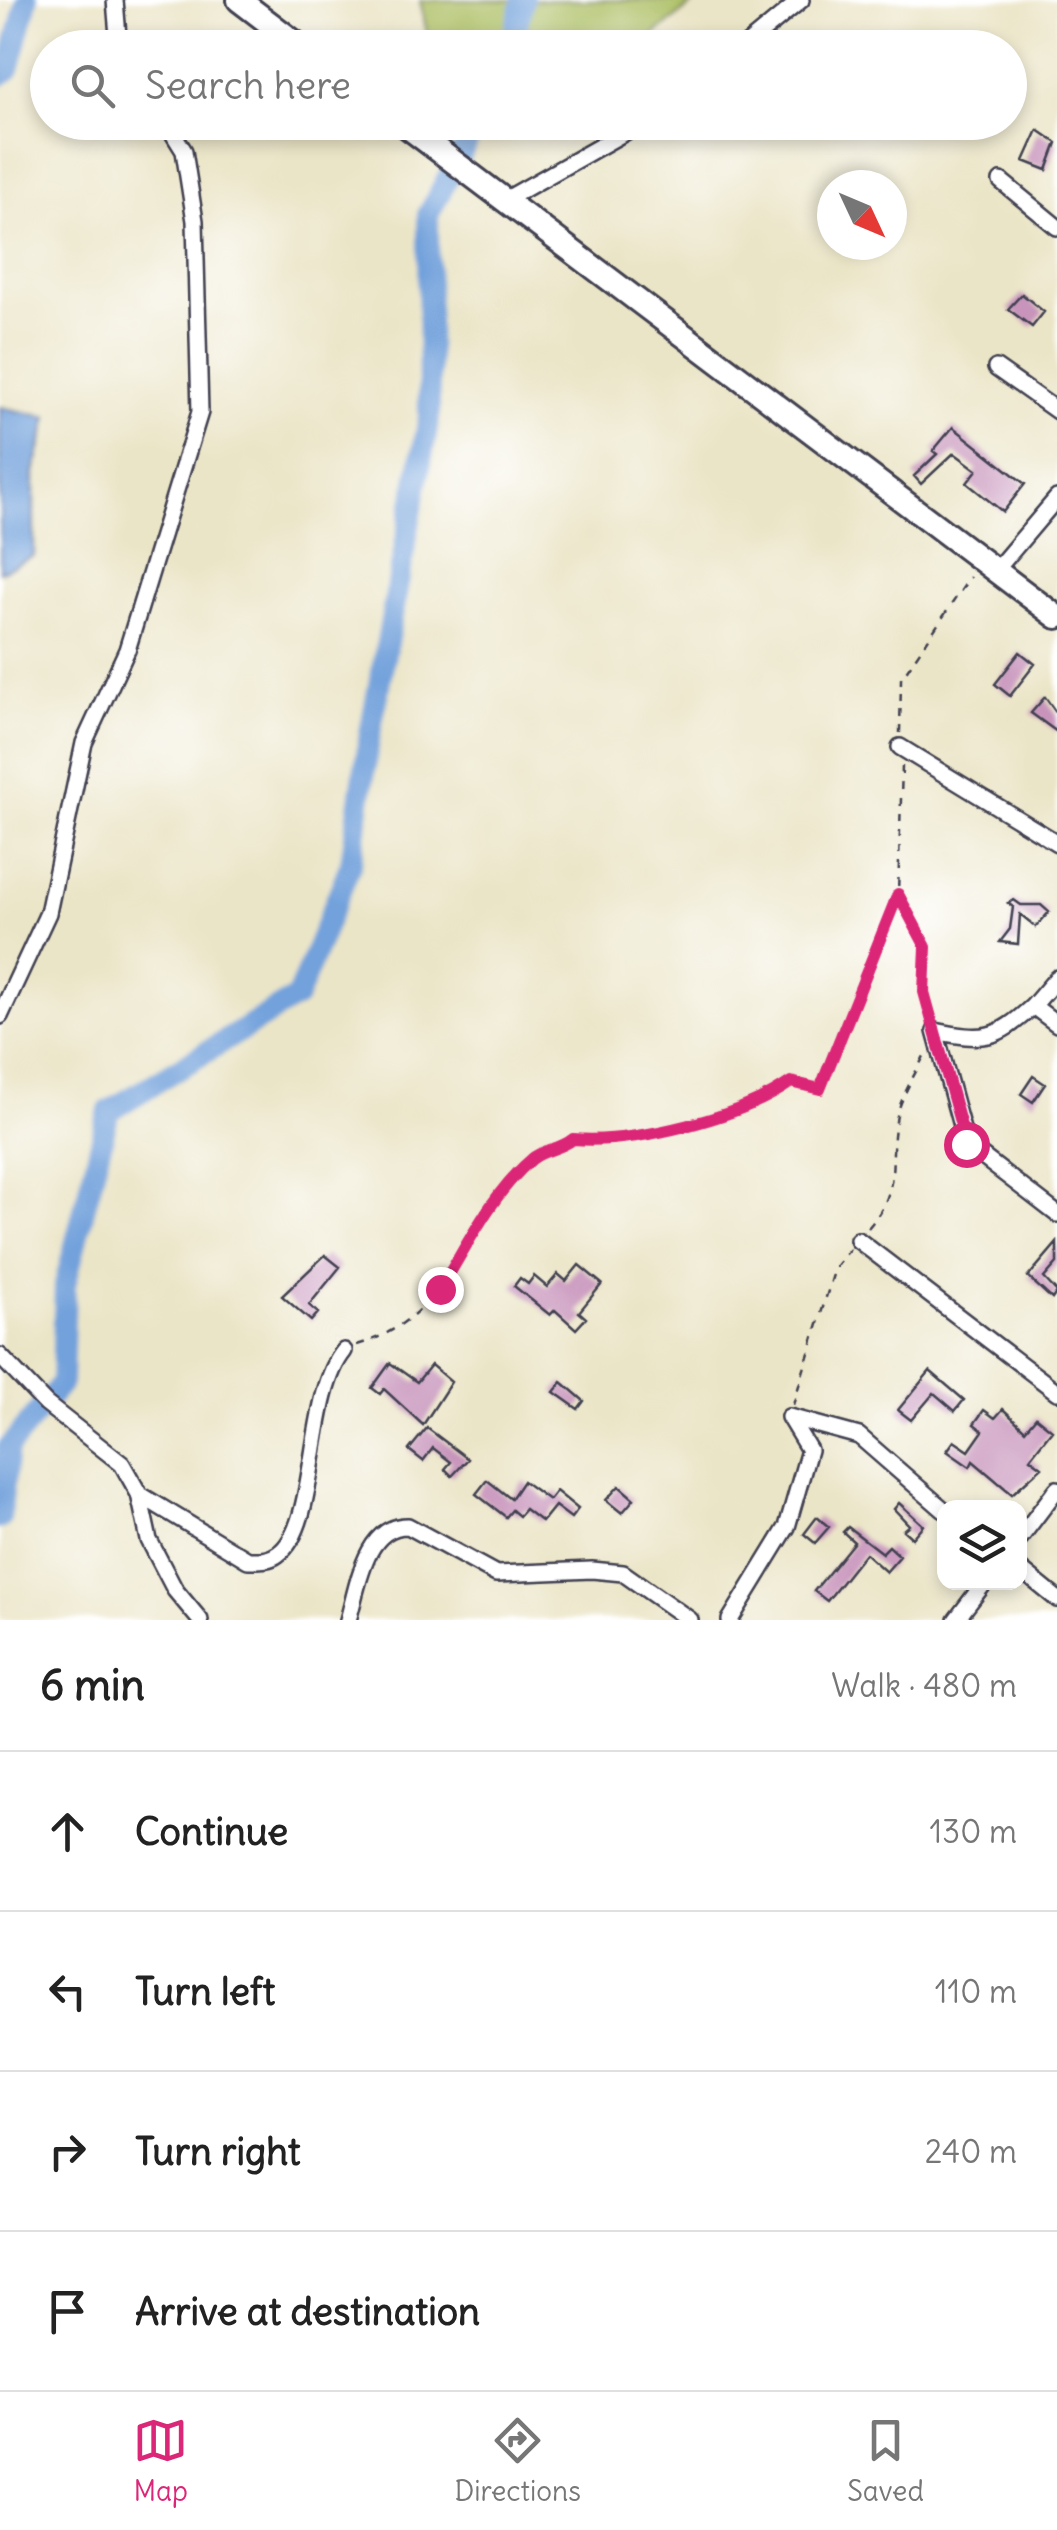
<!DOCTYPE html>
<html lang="en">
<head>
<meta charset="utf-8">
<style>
  :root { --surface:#fff; --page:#f6f6f6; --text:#222; --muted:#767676; --line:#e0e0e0; --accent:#db2777 }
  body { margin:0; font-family:Delius,sans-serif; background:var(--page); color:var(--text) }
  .controls { position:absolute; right:30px; bottom:30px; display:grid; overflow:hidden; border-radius:20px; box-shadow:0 5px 15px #0003 }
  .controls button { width:90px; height:90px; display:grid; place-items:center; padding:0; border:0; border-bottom:2px solid var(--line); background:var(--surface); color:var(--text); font:50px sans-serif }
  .compass { position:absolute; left:817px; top:170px; width:90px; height:90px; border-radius:50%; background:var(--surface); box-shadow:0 5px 15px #0003; rotate:134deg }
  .stop { position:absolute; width:30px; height:30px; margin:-22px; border:8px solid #db2777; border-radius:50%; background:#fff }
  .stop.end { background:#db2777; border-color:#fff; box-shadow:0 2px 10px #0008 }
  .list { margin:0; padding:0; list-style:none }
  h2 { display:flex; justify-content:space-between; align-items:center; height:130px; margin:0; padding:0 40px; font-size:42px }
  h2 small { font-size:32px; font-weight:400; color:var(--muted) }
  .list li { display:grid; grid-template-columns:65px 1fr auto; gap:30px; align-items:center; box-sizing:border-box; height:160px; padding:0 40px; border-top:2px solid var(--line) }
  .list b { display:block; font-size:38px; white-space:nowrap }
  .list em { font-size:32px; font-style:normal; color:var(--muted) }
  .icon { flex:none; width:55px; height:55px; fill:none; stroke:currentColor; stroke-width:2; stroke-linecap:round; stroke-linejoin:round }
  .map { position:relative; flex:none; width:1057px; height:1620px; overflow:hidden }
  .search { position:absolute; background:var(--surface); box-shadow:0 5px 15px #0003; left:30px; right:30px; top:30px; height:110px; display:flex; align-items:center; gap:25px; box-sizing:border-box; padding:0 35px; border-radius:55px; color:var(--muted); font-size:38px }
  .sheet { height:770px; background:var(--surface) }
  nav { display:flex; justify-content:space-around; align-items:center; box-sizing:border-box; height:140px; border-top:2px solid var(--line); background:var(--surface); font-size:28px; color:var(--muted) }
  nav a { display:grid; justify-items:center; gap:5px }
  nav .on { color:var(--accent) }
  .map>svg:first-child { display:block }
  .green { fill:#aabd61; stroke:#66704e; stroke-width:2.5 }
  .water { fill:#72a1db; stroke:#4a628b; stroke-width:2.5 }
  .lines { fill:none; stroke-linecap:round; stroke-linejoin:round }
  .river { stroke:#72a1db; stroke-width:22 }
  .building { fill:#c894bc }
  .street-casing { stroke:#403f50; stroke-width:20 }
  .secondary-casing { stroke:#403f50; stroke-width:28 }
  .path { stroke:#403f50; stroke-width:2.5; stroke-dasharray:8 8; stroke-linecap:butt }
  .street { stroke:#fff; stroke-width:15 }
  .secondary { stroke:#fff; stroke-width:22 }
  .route { stroke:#db2777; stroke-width:12 }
</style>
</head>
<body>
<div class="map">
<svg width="1057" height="1620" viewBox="0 0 1057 1620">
  <rect width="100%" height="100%" fill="#fff"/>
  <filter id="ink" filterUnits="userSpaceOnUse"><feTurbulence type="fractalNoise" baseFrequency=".01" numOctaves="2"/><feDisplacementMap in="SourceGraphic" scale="20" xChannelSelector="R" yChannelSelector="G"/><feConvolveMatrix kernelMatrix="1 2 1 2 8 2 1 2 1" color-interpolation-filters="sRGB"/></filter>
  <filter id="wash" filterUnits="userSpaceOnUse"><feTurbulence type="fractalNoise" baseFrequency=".0048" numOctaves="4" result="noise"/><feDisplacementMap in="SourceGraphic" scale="40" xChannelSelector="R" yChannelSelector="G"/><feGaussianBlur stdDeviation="2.25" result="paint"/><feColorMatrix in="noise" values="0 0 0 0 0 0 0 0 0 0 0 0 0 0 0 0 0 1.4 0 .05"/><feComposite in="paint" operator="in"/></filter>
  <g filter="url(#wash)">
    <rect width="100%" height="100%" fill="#ebe5c7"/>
    <path class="green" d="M420 0H698L638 47H430Z"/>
    <path class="water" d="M0 407 48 417 34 473V556L0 572Z"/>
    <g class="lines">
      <path class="river" d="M511 48 523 0
        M0 75 9 69 27 0
        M0 1518 8 1448 62 1383 65 1285 109 1111 297 997 351 863 370 733 429 418 428 215 478 122"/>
    </g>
    <g id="blocks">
      <path class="building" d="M1038 130 1057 143 1047 170 1024 161Z
        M1022 294 1044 312 1032 327 1008 309Z
        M953 427 1025 484 1003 512 967 483 977 470 954 453 921 484 914 476 937 454 933 451Z
        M1020 652 1035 664 1010 696 995 684Z
        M1045 697 1057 714V732L1031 713Z
        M1014 900 1021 905H1041L1049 912 1036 927 1020 914 1018 944 1000 942 1010 929 1013 907 1008 903Z
        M1033 1076 1045 1084 1033 1102 1021 1094Z
        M1057 1243V1263L1044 1278 1057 1292 1052 1299 1028 1277Z
        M325 1255 340 1267 309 1305 318 1313 311 1321 282 1296Z
        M579 1265 602 1284 579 1312 586 1318 576 1329 555 1310 550 1315 514 1286 520 1278 528 1284 534 1276 547 1287 558 1274 566 1281Z
        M390 1363 417 1382 431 1365 451 1382 423 1425 384 1389 380 1394 372 1388Z
        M930 1371 964 1400 955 1411 934 1393 911 1420 898 1410Z
        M562 1382 584 1401 578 1409 554 1392Z
        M1003 1409 1025 1430 1036 1417 1052 1430 1030 1458 1042 1467 1012 1494 973 1461 970 1467 947 1451 954 1441 969 1451 983 1431 974 1424 984 1410 995 1418Z
        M427 1428 468 1459 452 1476 445 1469 451 1462 433 1448 423 1461 409 1450Z
        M487 1480 511 1499 523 1481 549 1500 556 1491 578 1509 571 1518 555 1506 542 1522 525 1509 519 1516 512 1510 506 1517 476 1494Z
        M619 1486 634 1499 622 1513 606 1500Z
        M899 1503 923 1525 912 1538 903 1530 909 1525 894 1509Z
        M817 1517 829 1527 815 1543 804 1534Z
        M848 1527 882 1553 889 1546 900 1556 886 1572 865 1553 827 1601 814 1591 854 1542 843 1532Z"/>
    </g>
  </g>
  <g filter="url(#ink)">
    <use href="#blocks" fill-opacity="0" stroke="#403f50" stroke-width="2.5"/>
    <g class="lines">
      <defs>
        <path id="street" d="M115 0 119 48
          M743 48 801 0
          M1001 181 1057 227
          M505 200 643 122
          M996 368 1057 411
          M996 570 1057 498
          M900 747 1057 843
          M1033 1006 1057 978
          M0 1016 48 913 84 743 127 650 200 412 195 221 184 151 166 122
          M1057 1024 1033 1006C996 1040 984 1041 935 1031L966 1144 1057 1214
          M858 1240 1057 1392
          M0 1356 46 1404 122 1464 139 1494 149 1540 175 1590 200 1620
          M789 1417 859 1436 944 1510
          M139 1494 248 1560C259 1560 269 1561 278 1554 319 1526 306 1397 344 1351
          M1020 1538 1057 1489
          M1020 1569 1057 1599
          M348 1620C358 1586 365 1525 408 1526L496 1574 592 1570 623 1573 690 1620
          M730 1620 787 1527 809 1450 789 1417
          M956 1620 985 1582"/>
        <path id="secondary" d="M239 0 302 48
          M401 122 1057 617"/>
      </defs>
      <use href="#street" class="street-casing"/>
      <use href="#secondary" class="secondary-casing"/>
      <path class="path" d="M900 733 901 679 970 577
        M902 766 898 894 926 947 924 993 932 1019
        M868 1228C902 1189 888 1166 896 1121 899 1099 915 1075 925 1054
        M357 1345C460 1315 459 1214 533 1158 544 1149 558 1152 573 1139 635 1144 740 1117 791 1083L820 1089 897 895
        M793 1405 835 1268 850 1249"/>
      <use href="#street" class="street"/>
      <use href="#secondary" class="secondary"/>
    </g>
  </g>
  <g class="lines" filter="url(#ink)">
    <path class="route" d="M440 1289C467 1246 492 1193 532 1159 543 1149 560 1150 573 1139 634 1144 740 1118 791 1082L820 1089 898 894 926 947 924 992 966 1144"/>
  </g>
</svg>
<div class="controls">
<button><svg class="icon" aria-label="layers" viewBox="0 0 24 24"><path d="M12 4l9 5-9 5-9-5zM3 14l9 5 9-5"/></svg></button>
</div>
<svg class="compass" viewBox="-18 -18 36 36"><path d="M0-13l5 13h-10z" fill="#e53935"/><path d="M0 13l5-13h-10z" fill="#767676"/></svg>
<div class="stop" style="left:966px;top:1144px"></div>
<div class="stop end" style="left:440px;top:1289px"></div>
<div class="search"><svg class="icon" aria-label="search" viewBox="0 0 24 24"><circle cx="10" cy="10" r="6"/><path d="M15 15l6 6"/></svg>Search here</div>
</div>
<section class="sheet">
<h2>6 min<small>Walk · 480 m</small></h2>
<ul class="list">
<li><svg class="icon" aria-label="ahead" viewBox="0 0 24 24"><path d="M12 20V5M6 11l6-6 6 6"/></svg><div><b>Continue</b></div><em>130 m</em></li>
<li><svg class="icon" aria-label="left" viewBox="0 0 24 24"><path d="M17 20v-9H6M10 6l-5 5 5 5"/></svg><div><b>Turn left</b></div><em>110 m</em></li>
<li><svg class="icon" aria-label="right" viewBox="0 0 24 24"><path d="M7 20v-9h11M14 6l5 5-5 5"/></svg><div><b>Turn right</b></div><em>240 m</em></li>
<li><svg class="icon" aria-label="arrive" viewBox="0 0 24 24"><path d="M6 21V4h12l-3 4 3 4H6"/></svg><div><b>Arrive at destination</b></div></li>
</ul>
</section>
<nav>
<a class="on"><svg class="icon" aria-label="map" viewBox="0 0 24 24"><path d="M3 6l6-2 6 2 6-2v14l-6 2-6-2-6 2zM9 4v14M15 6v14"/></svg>Map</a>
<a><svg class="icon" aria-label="directions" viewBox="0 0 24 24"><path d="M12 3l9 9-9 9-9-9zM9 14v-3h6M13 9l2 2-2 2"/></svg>Directions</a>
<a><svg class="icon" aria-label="saved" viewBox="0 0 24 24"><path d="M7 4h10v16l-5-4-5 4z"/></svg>Saved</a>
</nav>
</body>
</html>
